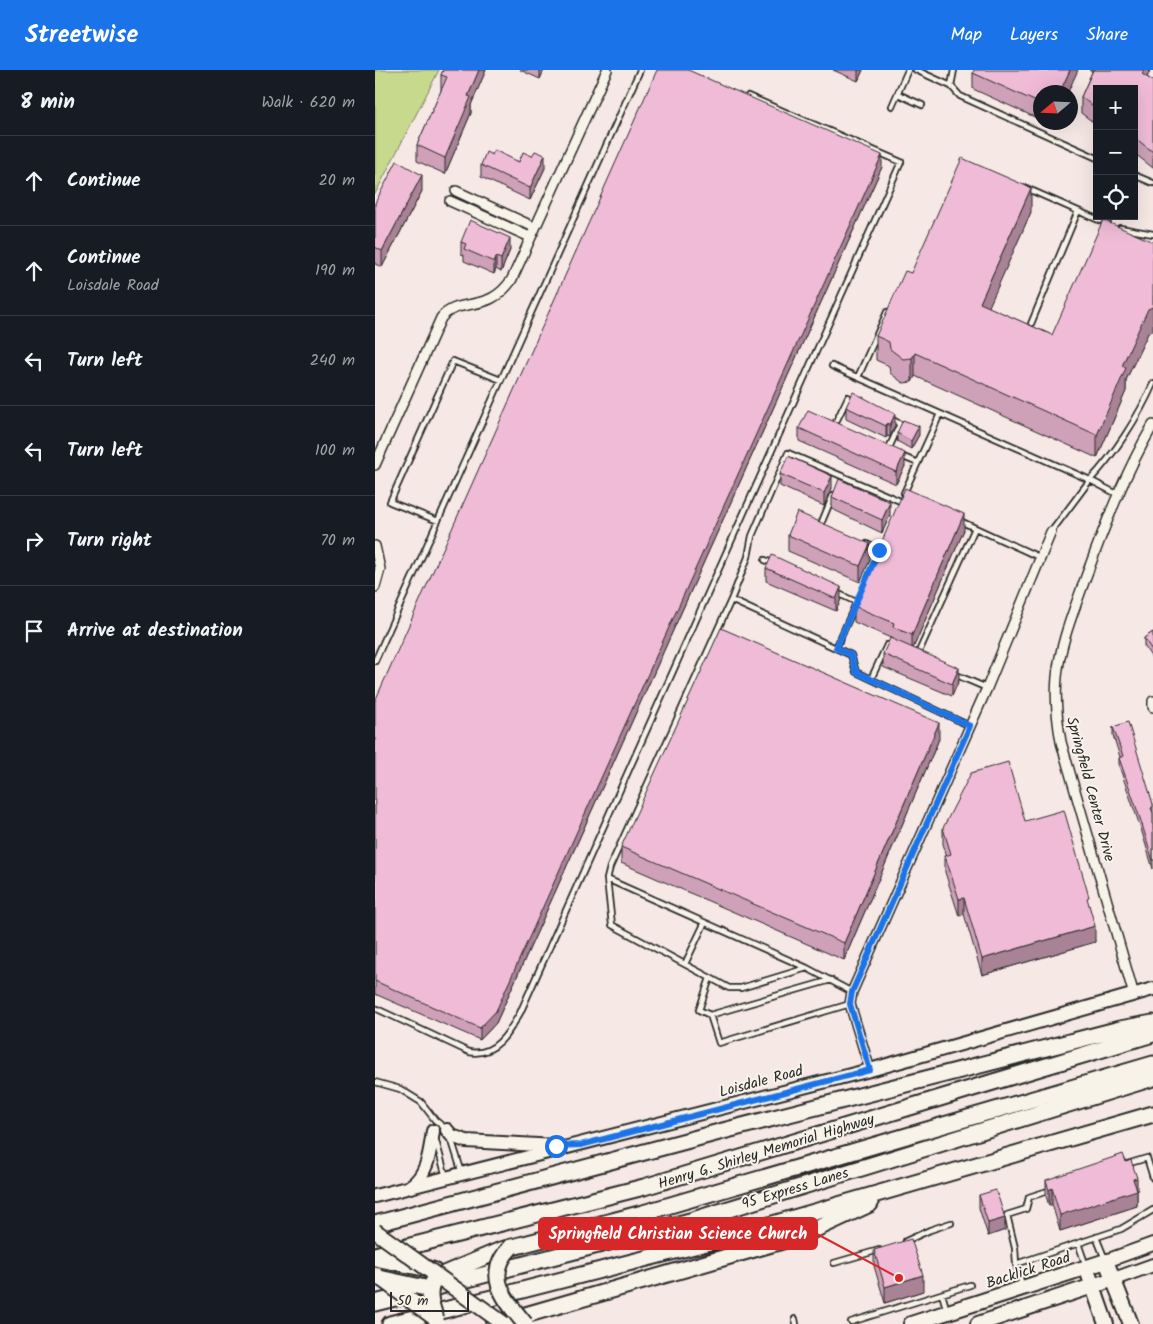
<!DOCTYPE html>
<html lang="en">
<head>
<meta charset="utf-8">
<style>
  :root { --surface:#171b24; --page:#20242c; --text:#f1f3f6; --muted:#9ea1a6; --line:#363941; --accent:#1a73e8 }
  body { margin:0; font-family:Kalam,sans-serif; background:var(--page); color:var(--text) }
  .controls { position:absolute; right:15px; top:15px; display:grid; overflow:hidden; border-radius:0px; box-shadow:0 5px 20px #0002 }
  .controls button { width:45px; height:45px; display:grid; place-items:center; padding:0; border:0; border-bottom:1px solid var(--line); background:var(--surface); color:var(--text); font:25px sans-serif }
  .compass { position:absolute; left:658px; top:15px; width:45px; height:45px; border-radius:50%; background:var(--surface); box-shadow:0 5px 20px #0002; rotate:251deg }
  .scale { position:absolute; left:15px; bottom:12px; width:79px; box-sizing:border-box; padding-left:5px; border:2px solid #2b2b2b; border-top:0; font-size:14px; line-height:18px; white-space:nowrap; color:#2b2b2b; -webkit-text-stroke:4px #f7f3e8; paint-order:stroke }
  .stop { position:absolute; width:15px; height:15px; margin:-11px; border:4px solid #1a73e8; border-radius:50%; background:#fff }
  .stop.end { background:#1a73e8; border-color:#fff; box-shadow:0 1px 5px #0008 }
  .list { margin:0; padding:0; list-style:none }
  h2 { display:flex; justify-content:space-between; align-items:center; height:65px; margin:0; padding:0 20px; font-size:21px }
  h2 small { font-size:16px; font-weight:400; color:var(--muted) }
  .list li { display:grid; grid-template-columns:32px 1fr auto; gap:15px; align-items:center; box-sizing:border-box; height:90px; padding:0 20px; border-top:1px solid var(--line) }
  .list b { display:block; font-size:19px; white-space:nowrap }
  .list p { margin:0; font-size:16px; white-space:nowrap; color:var(--muted) }
  .list em { font-size:16px; font-style:normal; color:var(--muted) }
  .icon { flex:none; width:28px; height:28px; fill:none; stroke:currentColor; stroke-width:2; stroke-linecap:round; stroke-linejoin:round }
  .map { position:relative; flex:none; width:778px; height:1254px; overflow:hidden }
  header { display:flex; align-items:center; gap:30px; box-sizing:border-box; height:70px; padding:0 25px; background:var(--accent); color:#fff }
  header strong { font-size:24px }
  nav { display:flex; gap:28px; margin-inline-start:auto; font-size:18px }
  main { display:flex }
  aside { flex:1; background:var(--surface) }
  .map>svg:first-child { display:block }
  .green { fill:#c7d98d; stroke:#79825c }
  .lines { fill:none; stroke-linecap:round; stroke-linejoin:round }
  .service-casing { stroke:#2b2b2b; stroke-width:8 }
  .minor-casing { stroke:#2b2b2b; stroke-width:12 }
  .secondary-casing { stroke:#2b2b2b; stroke-width:16 }
  .primary-casing { stroke:#2b2b2b; stroke-width:18 }
  .motorway-casing { stroke:#2b2b2b; stroke-width:19 }
  .service { stroke:#f7f3e8; stroke-width:4.5 }
  .minor { stroke:#f7f3e8; stroke-width:9 }
  .secondary { stroke:#f7f3e8; stroke-width:12 }
  .primary { stroke:#f7f3e8; stroke-width:14 }
  .motorway { stroke:#f7f3e8; stroke-width:15 }
  .primary-bridge-casing { stroke:#2b2b2b; stroke-width:18; stroke-linecap:butt }
  .motorway-bridge-casing { stroke:#2b2b2b; stroke-width:19; stroke-linecap:butt }
  .primary-bridge { stroke:#f7f3e8; stroke-width:14 }
  .motorway-bridge { stroke:#f7f3e8; stroke-width:15 }
  .wall { fill:#cea1b9; stroke:#2b2b2b }
  .shaded-wall { fill:#a88396; stroke:#2b2b2b }
  .building { fill:#f0bbd7; stroke:#2b2b2b }
  .route { stroke:#1a73e8; stroke-width:6 }
  .labels { text-anchor:middle; stroke-width:4; stroke-linejoin:round; paint-order:stroke }
  .street-label { font-size:15px; fill:#2b2b2b; stroke:#f7f3e8 }
  .leader { fill:none; stroke:#d62828; stroke-width:2 }
  .callout-dot { fill:#d62828; stroke:#f7f3e8; stroke-width:2 }
  .callout { fill:#d62828; stroke:#d62828; stroke-width:2 }
  .callout-label { font-size:16px; text-anchor:middle; font-weight:bold; fill:#fff }
</style>
</head>
<body>
<header>
<strong>Streetwise</strong>
<nav><a>Map</a><a>Layers</a><a>Share</a></nav>
</header>
<main>
<aside>
<h2>8 min<small>Walk · 620 m</small></h2>
<ul class="list">
<li><svg class="icon" aria-label="ahead" viewBox="0 0 24 24"><path d="M12 20V5M6 11l6-6 6 6"/></svg><div><b>Continue</b></div><em>20 m</em></li>
<li><svg class="icon" aria-label="ahead" viewBox="0 0 24 24"><path d="M12 20V5M6 11l6-6 6 6"/></svg><div><b>Continue</b><p>Loisdale Road</p></div><em>190 m</em></li>
<li><svg class="icon" aria-label="left" viewBox="0 0 24 24"><path d="M17 20v-9H6M10 6l-5 5 5 5"/></svg><div><b>Turn left</b></div><em>240 m</em></li>
<li><svg class="icon" aria-label="left" viewBox="0 0 24 24"><path d="M17 20v-9H6M10 6l-5 5 5 5"/></svg><div><b>Turn left</b></div><em>100 m</em></li>
<li><svg class="icon" aria-label="right" viewBox="0 0 24 24"><path d="M7 20v-9h11M14 6l5 5-5 5"/></svg><div><b>Turn right</b></div><em>70 m</em></li>
<li><svg class="icon" aria-label="arrive" viewBox="0 0 24 24"><path d="M6 21V4h12l-3 4 3 4H6"/></svg><div><b>Arrive at destination</b></div></li>
</ul>
</aside>
<div class="map">
<svg width="778" height="1254" viewBox="0 0 778 1254">
  <rect width="100%" height="100%" fill="#f6e8e5"/>
  <filter id="ink" filterUnits="userSpaceOnUse"><feTurbulence type="fractalNoise" baseFrequency=".02" numOctaves="2"/><feDisplacementMap in="SourceGraphic" scale="10" xChannelSelector="R" yChannelSelector="G"/><feConvolveMatrix kernelMatrix="1 2 1 2 8 2 1 2 1" color-interpolation-filters="sRGB"/></filter>
  <g filter="url(#ink)">
    <path class="green" d="M0 0H64L0 124Z"/>
    <g class="lines">
      <defs>
        <path id="service" d="M541 0 576 16
          M579 0 576 16 585 26 722 88
          M523 24 547 35
          M517 36 533 0
          M759 105 778 113
          M651 118 703 141 653 261
          M703 141 733 154
          M745 158 778 164
          M457 296 715 410 676 462
          M483 307 512 242
          M462 357 459 356 473 327 480 331
          M513 380 525 354 514 348
          M526 386 543 393
          M529 423 565 344
          M742 424 715 410C739 385 764 346 778 314
          M63 451 15 432 78 291 126 310
          M585 451 666 488
          M446 454 458 425
          M492 474 504 480
          M390 490 399 494
          M460 522 481 532
          M356 530 373 487 377 466 413 383 525 431
          M461 578 481 533
          M542 586 600 458
          M0 591 265 0
          M579 604 612 618
          M496 609 512 575 517 577
          M232 809 432 898 477 922
          M310 894 329 854
          M432 898 366 918H354L237 855 232 809 235 797 356 530 476 585 481 602 595 656
          M335 908 324 940 335 945 456 910
          M0 938 94 982C120 987 134 962 145 943L526 92 373 26
          M335 945 344 973 475 934
          M0 1012 25 1019 46 1032 60 1050 71 1059
          M76 1068 87 1103
          M61 1071 71 1107
          M752 1094 772 1088 776 1101 778 1100
          M776 1101 778 1108
          M721 1167 730 1189
          M531 1171 555 1160 576 1153
          M703 1173 711 1196
          M459 1193 504 1180
          M641 1194 640 1178 632 1145 651 1139 654 1127 676 1120
          M647 1215 641 1194 746 1159 778 1140
          M567 1224 572 1241
          M420 1249 421 1254
          M476 1252 595 1215"/>
        <path id="minor" d="M81 121 159 157
          M75 131 155 167
          M0 395 66 248C83 226 114 245 137 209L232 0
          M0 476 5 499 0 517
          M778 631V637
          M759 925 686 672C682 650 680 629 682 607 685 574 698 543 709 512 729 457 749 405 778 355
          M495 1000 475 934 477 922 612 618 676 462"/>
        <path id="secondary" d="M72 1060 77 1066 91 1071 181 1076
          M34 1117C53 1106 55 1081 58 1061
          M0 1126 495 1000 778 919
          M731 1191 778 1174
          M739 1209 778 1195"/>
        <path id="primary" d="M711 1197 731 1254
          M536 1254 731 1191 756 1254
          M603 1254 739 1209"/>
        <path id="motorway" d="M0 1154 348 1061 745 959 778 953
          M0 1185 269 1117 778 964
          M0 1188 58 1200
          M62 1207 126 1180 268 1143 778 994
          M62 1217 315 1151 778 1008
          M0 1233 40 1223
          M15 1254 339 1171 778 1044
          M119 1254 428 1165 495 1134"/>
      </defs>
      <use href="#service" class="service-casing"/>
      <use href="#minor" class="minor-casing"/>
      <use href="#secondary" class="secondary-casing"/>
      <use href="#primary" class="primary-casing"/>
      <use href="#motorway" class="motorway-casing"/>
      <use href="#service" class="service"/>
      <use href="#minor" class="minor"/>
      <use href="#secondary" class="secondary"/>
      <use href="#primary" class="primary"/>
      <use href="#motorway" class="motorway"/>
      <defs>
        <path id="primary-bridge" d="M0 1161 129 1254
          M5 1208 61 1249"/>
        <path id="motorway-bridge" d="M136 1177C108 1206 130 1229 150 1254
          M4 1208 55 1219
          M61 1249C56 1235 50 1219 62 1207"/>
      </defs>
      <use href="#primary-bridge" class="primary-bridge-casing"/>
      <use href="#motorway-bridge" class="motorway-bridge-casing"/>
      <use href="#primary-bridge" class="primary-bridge"/>
      <use href="#motorway-bridge" class="motorway-bridge"/>
    </g>
    <path class="wall" d="M68 0H111L96 35V43L70 104 42 91V75L66 21V5Z
      M145 0H169L165 9Z
      M458 0H488L483 11Z
      M714 0H775L772 7 778 11V98L759 83V19H722V55L706 43V27L717 2Z
      M598 3 666 22V50L598 19Z
      M117 85 170 98 155 130 106 107V95Z
      M507 97 121 953 105 970 0 924V631Z
      M47 121 7 197 0 194V133Z
      M656 142 613 237 677 265 773 263 751 310V321L722 388 540 306 537 312 528 313 515 303 514 296 501 290V266L536 203Z
      M86 172 135 180 126 202 121 199 119 204 89 191V185L86 184Z
      M471 337 520 356 515 367 512 366 511 368 471 349Z
      M424 358 530 396 521 414 424 371Z
      M522 363 544 365 536 379 522 371Z
      M405 404 457 418 449 436 405 416Z
      M457 427 515 445 507 463 457 439Z
      M589 460 538 578 584 610 577 626 508 597V584L518 569 479 552V536Z
      M413 465 495 490 485 512 413 481Z
      M391 498 466 529 461 541 391 511Z
      M778 562 777 588 769 576V568Z
      M738 657 778 734V799L766 759 744 696V688L745 687 738 665Z
      M564 669 469 890 246 793V777Z
      M650 751 714 835 720 872 607 905 589 844 584 846 570 802V786H572L568 774V758Z
      M671 1110 762 1119V1136L685 1161 677 1134 674 1136 671 1126Z
      M604 1125 630 1160 613 1166 604 1138Z
      M499 1180 548 1221 510 1233 499 1196Z"/>
    <path class="shaded-wall" d="M104 0H111L96 35V43L70 104V88L93 26Z
      M165 0H169L165 9Z
      M483 0H488L483 11Z
      M695 0H703L693 22H685Z
      M769 0H775L767 20V4Z
      M170 85V98L155 130V118Z
      M507 85V97L121 953 105 970V958Z
      M47 105V121L7 197V181Z
      M656 118V142L605 257V233Z
      M135 168V180L126 202V189Z
      M121 187V199L119 204V192Z
      M778 226V261L773 263 751 310V321L722 388V365L747 296Z
      M540 283V306L537 312V288Z
      M520 344V356L515 367V355Z
      M512 353V366L511 368V356Z
      M544 356V365L536 379V371Z
      M530 383V396L521 414V402Z
      M457 406V418L449 436V423Z
      M515 432V445L507 463V450Z
      M589 444V460L537 581V565Z
      M495 474V490L485 512V496Z
      M466 517V529L461 541V529Z
      M584 598V610L577 626V614Z
      M564 653V669L469 890V873Z
      M589 828V844L584 846V829Z
      M720 856V872L607 905V889Z
      M762 1108V1136L685 1161V1145L758 1109Z
      M677 1118V1134L674 1136V1120Z
      M630 1148V1160L613 1166V1153Z
      M548 1205V1221L510 1233V1217Z"/>
    <path class="building" d="M68 0H104L93 26 96 27 70 88 42 75 72 7 66 5Z
      M282 0H313L507 85 121 941 105 958 0 911V631Z
      M599 0H695L685 22H666V34L598 3Z
      M718 0H769L767 4 778 11V82L759 67V19H722V39L706 27Z
      M119 80 144 92 148 82 157 86 160 81 170 85 155 118 106 95 111 82 117 85Z
      M587 88 656 118 605 233 677 265 728 150 778 172V237L773 239 747 296 751 298 722 365 540 283 537 288 528 289 515 279 514 272 501 266 530 201 536 203Z
      M22 91 47 105 7 181 0 177V133Z
      M95 150 135 168 126 189 121 187 119 192 89 179 91 174 86 172Z
      M478 322 520 344 515 355 512 353 511 356 471 337Z
      M433 340 530 383 521 402 424 358Z
      M528 350 544 356 536 371 522 363Z
      M413 386 457 406 449 423 405 404Z
      M464 409 515 432 507 450 457 427Z
      M530 418 589 444 537 565 518 557 519 553 479 536Z
      M422 442 495 474 485 496 413 465Z
      M397 485 466 517 461 529 391 498Z
      M346 558 564 653 469 873 246 777Z
      M778 562V580H777L769 568Z
      M515 568 584 598 577 614 508 584Z
      M753 652 778 734V737L776 738 778 743V791L766 751 744 688 748 686 738 657Z
      M633 692 650 751 689 740 714 827 712 828 720 856 607 889 589 828 584 829 570 786 576 784 568 758 596 703Z
      M748 1084 751 1092 756 1090 762 1108 758 1109 762 1120 685 1145 677 1118 674 1120 671 1110Z
      M621 1120 630 1148 613 1153 604 1125Z
      M536 1169 548 1205 510 1217 499 1180Z"/>
  </g>
  <g class="lines" filter="url(#ink)">
    <path class="route" d="M181 1076 206 1075 495 1000 475 934 477 922 595 656 481 602 476 585 461 578 504 480"/>
  </g>
  <g class="labels">
    <g class="street-label">
      <text transform="translate(716 719) rotate(75)" y="5">Springfield Center Drive</text>
      <text transform="translate(386 1011) rotate(-15)" y="5">Loisdale Road</text>
      <text transform="translate(391 1081) rotate(-17)" y="5">Henry G. Shirley Memorial Highway</text>
      <text transform="translate(420 1118) rotate(-17)" y="5">95 Express Lanes</text>
      <text transform="translate(653 1200) rotate(-18)" y="5">Backlick Road</text>
    </g>
  </g>
  <path class="leader" d="M524 1208L442 1164"/>
  <circle class="callout-dot" cx="524" cy="1208" r="5"/>
  <rect class="callout" x="164" y="1148" width="278" height="31" rx="5"/>
  <g class="callout-label">
    <text x="303" y="1169">Springfield Christian Science Church</text>
  </g>
</svg>
<div class="controls">
<button>+</button>
<button>−</button>
<button><svg class="icon" aria-label="locate" viewBox="0 0 24 24"><circle cx="12" cy="12" r="6"/><path d="M12 2v4M12 18v4M2 12h4M18 12h4"/></svg></button>
</div>
<svg class="compass" viewBox="-18 -18 36 36"><path d="M0-13l5 13h-10z" fill="#e53935"/><path d="M0 13l5-13h-10z" fill="#9ea1a6"/></svg>
<div class="scale">50 m</div>
<div class="stop" style="left:181px;top:1076px"></div>
<div class="stop end" style="left:504px;top:480px"></div>
</div>
</main>
</body>
</html>
